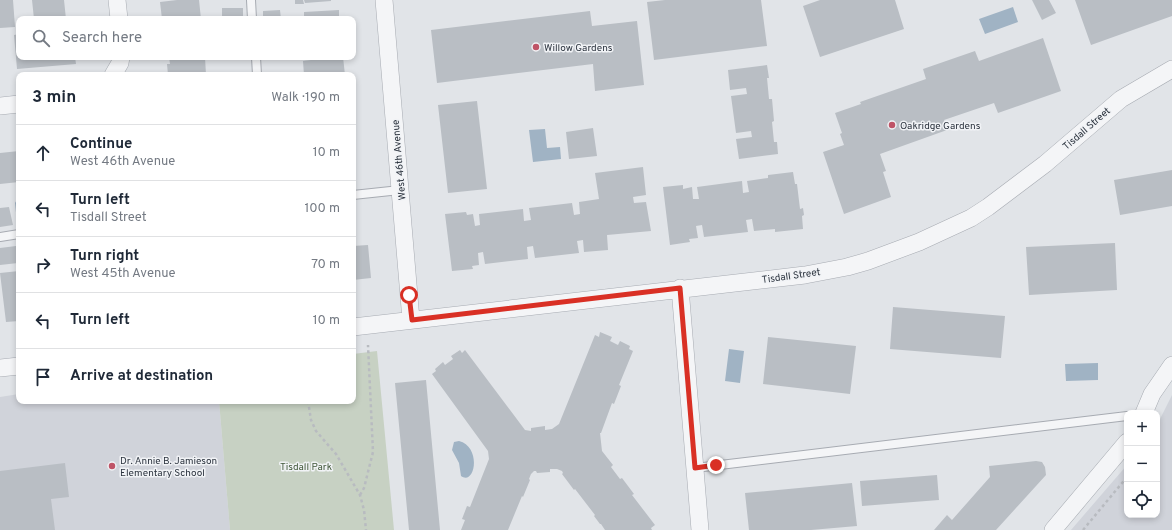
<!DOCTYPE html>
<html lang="en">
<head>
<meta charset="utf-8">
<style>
  :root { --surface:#fff; --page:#f6f6f7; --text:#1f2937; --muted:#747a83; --line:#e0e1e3 }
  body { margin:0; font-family:Overpass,sans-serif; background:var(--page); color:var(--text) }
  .controls { position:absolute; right:12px; bottom:12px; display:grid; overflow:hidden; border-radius:8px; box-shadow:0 2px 6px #0003 }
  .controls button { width:36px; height:36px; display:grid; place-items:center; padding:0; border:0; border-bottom:1px solid var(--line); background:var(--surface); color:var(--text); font:20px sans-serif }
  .stop { position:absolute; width:12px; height:12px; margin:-9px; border:3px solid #d93025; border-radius:50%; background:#fff }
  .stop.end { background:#d93025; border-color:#fff; box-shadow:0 1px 4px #0008 }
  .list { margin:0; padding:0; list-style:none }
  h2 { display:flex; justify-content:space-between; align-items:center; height:52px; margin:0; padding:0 16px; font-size:17px }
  h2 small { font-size:13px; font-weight:400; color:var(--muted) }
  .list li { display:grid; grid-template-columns:26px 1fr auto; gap:12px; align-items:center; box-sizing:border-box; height:56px; padding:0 16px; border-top:1px solid var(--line) }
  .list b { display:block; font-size:15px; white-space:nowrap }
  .list p { margin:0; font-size:13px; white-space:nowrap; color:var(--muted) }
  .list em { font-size:13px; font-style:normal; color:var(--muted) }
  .icon { flex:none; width:22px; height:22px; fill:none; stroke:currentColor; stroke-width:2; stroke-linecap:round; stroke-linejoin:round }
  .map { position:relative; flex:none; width:1172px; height:530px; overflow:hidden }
  .search { position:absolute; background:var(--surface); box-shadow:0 2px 6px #0003; left:16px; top:16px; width:340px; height:44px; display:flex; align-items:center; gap:10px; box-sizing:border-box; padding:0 14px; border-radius:8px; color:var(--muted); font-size:15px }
  .panel { position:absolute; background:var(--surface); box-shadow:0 2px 6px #0003; left:16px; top:72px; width:340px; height:332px; border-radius:8px }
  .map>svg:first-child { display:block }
  .built { fill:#d0d3da }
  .green { fill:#c7d1c3 }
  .water { fill:#a0b3c4 }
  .building { fill:#b9bec4 }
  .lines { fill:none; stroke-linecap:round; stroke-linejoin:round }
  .lane-casing { stroke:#a7abb2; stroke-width:10 }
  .street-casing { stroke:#a7abb2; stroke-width:18 }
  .path { stroke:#b8bbc0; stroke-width:2.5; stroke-dasharray:3 3; stroke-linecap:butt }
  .lane { stroke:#f4f5f7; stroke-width:8 }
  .street { stroke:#f4f5f7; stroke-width:17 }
  .route { stroke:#d93025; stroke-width:5 }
  .poi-dot { fill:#bf5467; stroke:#f1f3f6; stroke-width:1.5 }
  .labels { text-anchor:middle; stroke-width:3; stroke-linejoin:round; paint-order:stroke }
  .poi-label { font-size:10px; fill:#2b333e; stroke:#f1f3f6; text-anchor:start }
  .street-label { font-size:10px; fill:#2b333e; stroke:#f1f3f6 }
  .park-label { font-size:10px; fill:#41583a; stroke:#f1f3f6 }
</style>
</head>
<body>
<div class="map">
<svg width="1172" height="530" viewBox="0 0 1172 530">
  <rect width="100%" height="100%" fill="#e1e4e8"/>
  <path class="built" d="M19 394V401H219L230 530H0V397Z
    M1172 395V530H1071L1127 465V515H1157V425Z"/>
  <path class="green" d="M377 351 394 530H230L219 401H353V354Z"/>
  <path class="water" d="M1013 7 1018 22 985 34 979 19Z
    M545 129 547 148 560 147 561 159 533 162 529 130Z
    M19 196V222H17L15 203Z
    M729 349 744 351 740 383 725 381Z
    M1098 363V380L1066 381 1065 364Z
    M459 441C482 447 475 486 461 476L459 463 452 450 454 442Z"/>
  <path class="building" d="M0 0H13L15 27 0 28Z
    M32 0H64L66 19H34Z
    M177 0H199L201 19H162L160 2Z
    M295 0H303L304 4H295Z
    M304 0H331V1L305 3Z
    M665 0H761L767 46 654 60 647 2Z
    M820 0H895L904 29 820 57 803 6Z
    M1032 0H1049L1056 13 1042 20Z
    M1075 0H1172V16L1091 45Z
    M222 8H243V19H222Z
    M280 10 281 19H263V11Z
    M339 10V19H304V12Z
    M590 11 592 26 637 21 644 85 595 91 593 64 437 83 431 30Z
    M19 34V57H75L76 64 17 69 14 35Z
    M1043 38 1061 91 998 113 994 103 944 120 947 130 880 154 886 171 883 172 891 197 844 214 823 152 844 145 840 134 842 133 835 113 861 104 860 102 926 79 923 69 975 51 979 61Z
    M169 57H205L206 75H168L167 64H170Z
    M334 57H343L345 75H304L303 61Z
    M767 65 769 78H767L769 99H772L774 121 772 122 774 142H777L778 154 739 159 736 139 752 137 751 131 736 133 731 96 747 94 746 88 730 90 728 70Z
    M477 101 487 189 448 193 438 105Z
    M593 128 597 156 569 159 566 132Z
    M19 151V182L0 184V153Z
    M643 167 646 195 633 197 634 203 646 202 651 231 607 235 608 250 584 252 583 240 577 241 579 253 535 258 533 246 527 247 528 259 485 264 483 252 478 253 479 265 472 266 473 269 452 271 445 214 466 212 467 215 473 214 475 226 480 225 479 214 523 209 524 221 531 220 529 208 572 203 574 215 580 214 579 202 599 199 595 173Z
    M1172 170V206L1120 215 1114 180Z
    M793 172 795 184H797L800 209 803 208 804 215 802 216 803 229 775 232V229L754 231 752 219 746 220 748 232 704 237 702 225 696 226 698 238 689 239 690 242 670 245 663 187 683 185V189L692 187 693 199H699L697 187 742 181 743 193 749 192 747 181 768 178V175Z
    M9 207 13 225 0 227V208Z
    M1115 243 1117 290 1029 295 1026 247Z
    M368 245 371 278 353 280V246Z
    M16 246 18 263 0 265V248Z
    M19 271V321L6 322 0 273Z
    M893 307 1005 316 1001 358 890 349Z
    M600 332 612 337 610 341 618 345 620 341 630 346 629 349 633 351 619 385 621 386 614 404 612 403 601 433H600L602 451 613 465 611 467 620 479 622 478 634 494 632 495 655 525 651 528 652 530H605L601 524H600L594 516 595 515 575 489 574 490 562 474 563 473 562 471 557 469H550V472L537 473 536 471H534L531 474 529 479 530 480 523 497 522 496 508 530H461L465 520 462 519 467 506 470 507 489 459 488 451 432 374 436 371 435 369 443 362 445 365 453 359 451 356 460 350 462 353 465 350 525 430 531 431V428L545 426V430L552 429 559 424 595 335 599 337Z
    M768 337 856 346 850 394 763 384Z
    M426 380 440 530H409L395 383Z
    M1036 461 1042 462 1045 467 1046 475 996 530H934L947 515 952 520 990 477 989 466Z
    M65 463 69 497 51 499 55 530H0V471Z
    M937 475 939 500 862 506 860 481Z
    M852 483 857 526 811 530H749L745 493Z"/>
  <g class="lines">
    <defs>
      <path id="lane" d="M251 0 252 19
        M256 57 257 75
        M353 195 400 190
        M0 237 19 234
        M695 468 1127 416"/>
      <path id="street" d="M117 0 119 19
        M384 0 411 320
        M113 75 120 63 121 57
        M0 106 19 104
        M680 288 700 530
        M353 327 805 275 847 267 868 261 919 242 971 218 988 207 1045 164 1121 99 1172 69
        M0 368 19 366
        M1144 413 1152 394 1172 365
        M1053 530 1127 442"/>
    </defs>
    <use href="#lane" class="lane-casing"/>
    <use href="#street" class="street-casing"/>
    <path class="path" d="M308 401 311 420 316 431 336 454 360 495 364 510 366 530
      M1157 442 1158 441
      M360 495 364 488 373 452 368 345
      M1083 530 1127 477"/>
    <use href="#lane" class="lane"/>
    <use href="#street" class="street"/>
  </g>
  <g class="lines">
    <path class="route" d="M409 295 412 320 680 288 695 468 716 465"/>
  </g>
  <g class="poi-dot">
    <circle cx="536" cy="47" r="4"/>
    <circle cx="892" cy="125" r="4"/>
    <circle cx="112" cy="466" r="4"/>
  </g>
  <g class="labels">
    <g class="poi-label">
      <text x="544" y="51">Willow Gardens</text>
      <text x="900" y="129">Oakridge Gardens</text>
      <text x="120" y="464">Dr. Annie B. Jamieson<tspan x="120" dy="12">Elementary School</tspan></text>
    </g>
    <g class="street-label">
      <text transform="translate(1086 128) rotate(-41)" y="4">Tisdall Street</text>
      <text transform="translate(398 160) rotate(-95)" y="4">West 46th Avenue</text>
      <text transform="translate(791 275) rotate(-8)" y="4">Tisdall Street</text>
    </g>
    <g class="park-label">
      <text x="306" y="470">Tisdall Park</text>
    </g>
  </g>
</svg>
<div class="controls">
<button>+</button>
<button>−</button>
<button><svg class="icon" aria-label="locate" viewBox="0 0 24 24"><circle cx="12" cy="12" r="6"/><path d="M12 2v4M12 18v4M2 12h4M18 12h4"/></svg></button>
</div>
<div class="stop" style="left:409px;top:295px"></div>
<div class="stop end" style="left:716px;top:465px"></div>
<div class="search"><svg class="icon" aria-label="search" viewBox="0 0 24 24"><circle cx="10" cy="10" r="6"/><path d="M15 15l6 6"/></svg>Search here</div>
<section class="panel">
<h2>3 min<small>Walk · 190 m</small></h2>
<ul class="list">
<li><svg class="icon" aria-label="ahead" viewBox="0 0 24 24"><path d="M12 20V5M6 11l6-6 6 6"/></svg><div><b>Continue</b><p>West 46th Avenue</p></div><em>10 m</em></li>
<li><svg class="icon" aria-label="left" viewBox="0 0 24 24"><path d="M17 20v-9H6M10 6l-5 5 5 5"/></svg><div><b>Turn left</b><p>Tisdall Street</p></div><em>100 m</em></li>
<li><svg class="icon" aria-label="right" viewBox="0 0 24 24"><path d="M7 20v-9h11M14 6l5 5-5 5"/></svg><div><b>Turn right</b><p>West 45th Avenue</p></div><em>70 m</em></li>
<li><svg class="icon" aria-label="left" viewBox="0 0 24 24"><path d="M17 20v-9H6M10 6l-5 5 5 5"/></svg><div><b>Turn left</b></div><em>10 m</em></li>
<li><svg class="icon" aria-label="arrive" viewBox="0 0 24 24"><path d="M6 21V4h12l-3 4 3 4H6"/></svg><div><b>Arrive at destination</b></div></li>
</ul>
</section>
</div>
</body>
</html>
